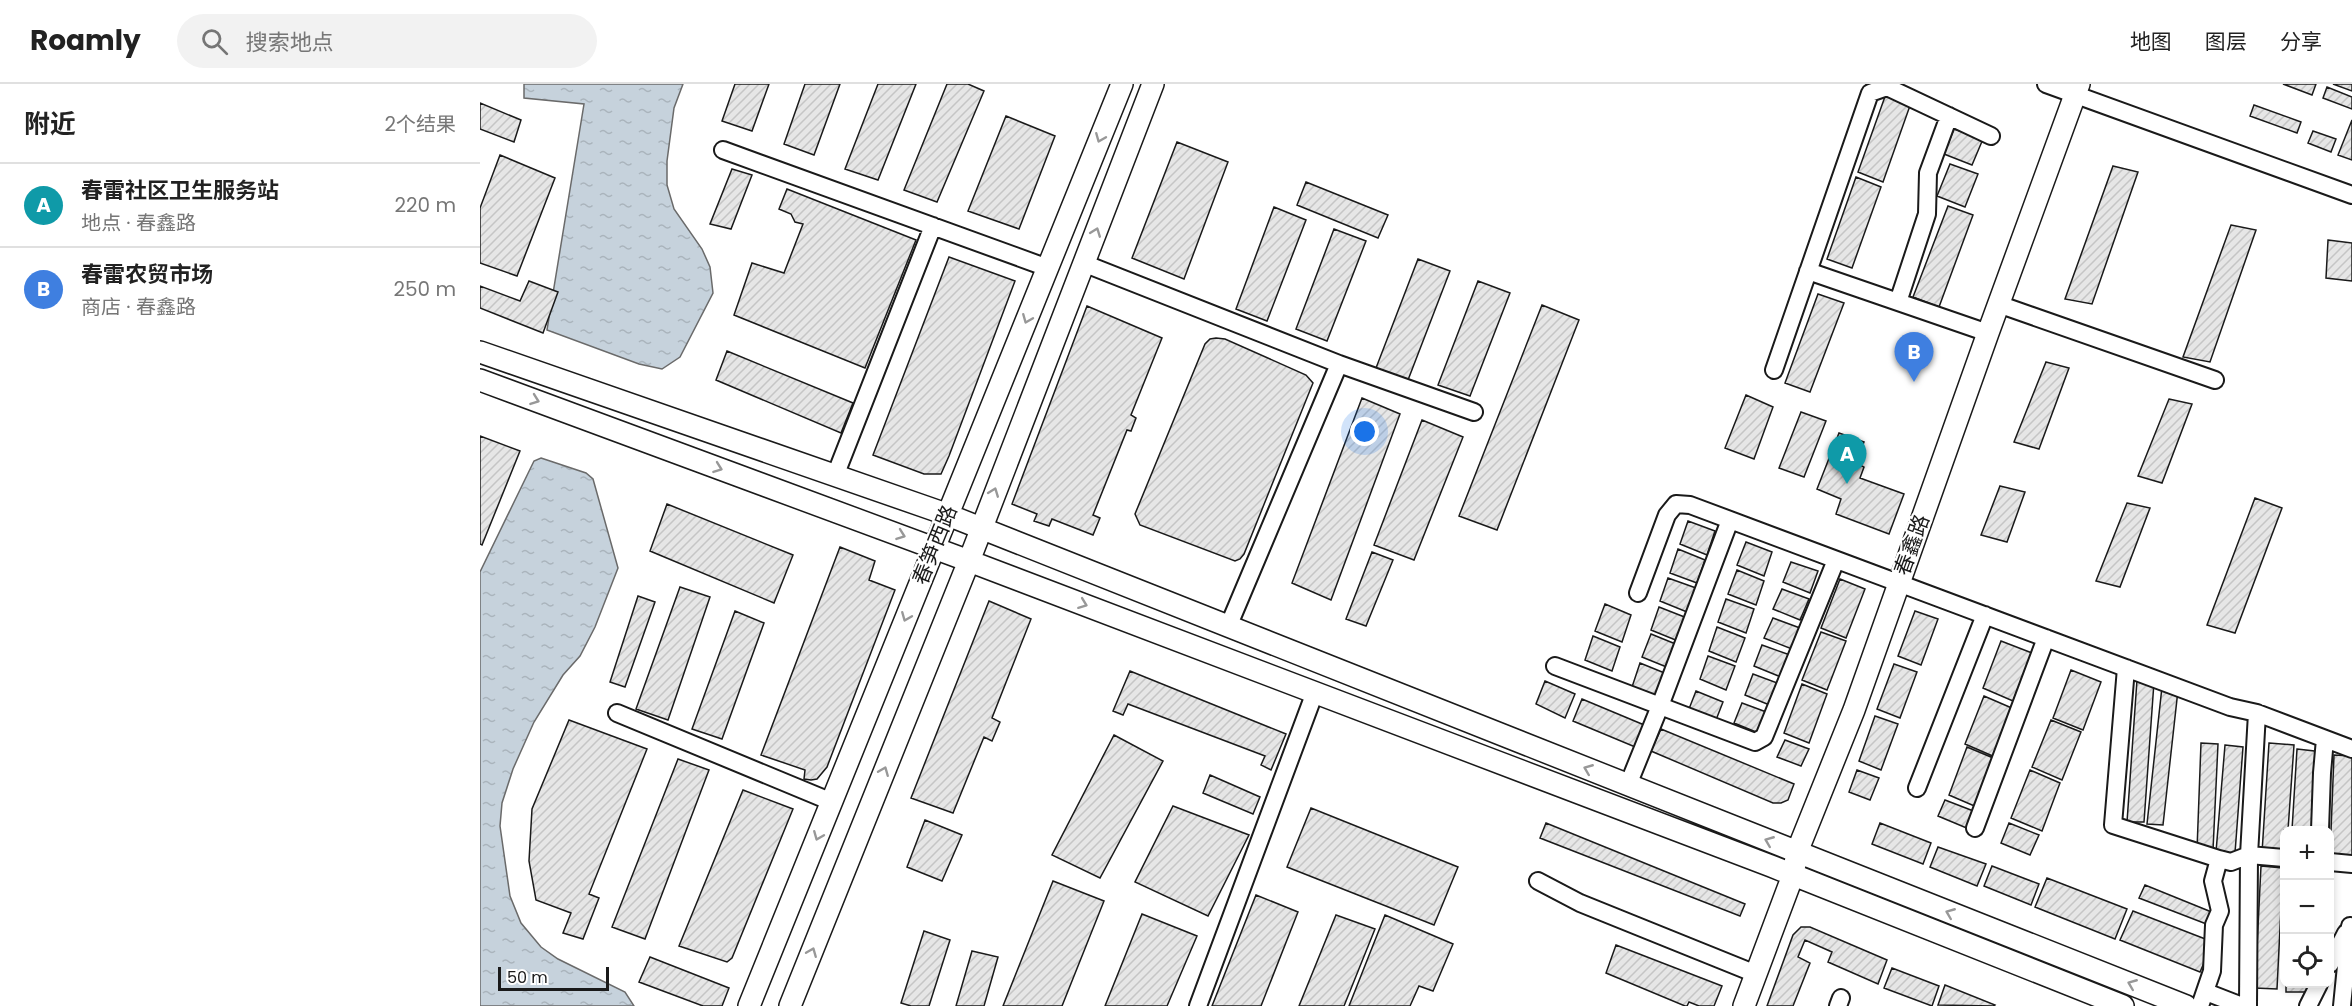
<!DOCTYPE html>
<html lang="zh">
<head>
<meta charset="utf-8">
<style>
  :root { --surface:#fff; --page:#f2f2f2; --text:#222; --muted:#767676; --line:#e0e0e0; --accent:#c62828 }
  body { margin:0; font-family:Poppins,"Noto Sans SC",sans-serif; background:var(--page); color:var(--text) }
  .controls { position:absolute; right:18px; bottom:18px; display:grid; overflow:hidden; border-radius:12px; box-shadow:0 3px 9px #0003 }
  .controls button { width:54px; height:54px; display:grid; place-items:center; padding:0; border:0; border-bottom:2px solid var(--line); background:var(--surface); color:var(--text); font:30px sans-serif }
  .scale { position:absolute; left:18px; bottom:15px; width:111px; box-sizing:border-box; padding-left:6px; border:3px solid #1a1a1a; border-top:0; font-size:16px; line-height:21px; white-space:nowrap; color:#1a1a1a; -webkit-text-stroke:4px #fff; paint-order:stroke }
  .you { position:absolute; left:885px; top:348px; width:21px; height:21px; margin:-15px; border:4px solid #fff; border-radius:50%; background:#1a73e8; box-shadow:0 0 0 9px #1a73e833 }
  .badge { display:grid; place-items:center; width:39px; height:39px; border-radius:50%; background:var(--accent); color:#fff; font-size:20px; font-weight:700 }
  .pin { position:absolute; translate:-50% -50px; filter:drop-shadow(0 2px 3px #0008) }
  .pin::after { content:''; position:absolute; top:32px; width:21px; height:18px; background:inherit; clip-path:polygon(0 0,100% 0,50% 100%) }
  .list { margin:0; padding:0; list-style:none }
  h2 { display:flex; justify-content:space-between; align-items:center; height:78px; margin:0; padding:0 24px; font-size:26px }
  h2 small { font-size:20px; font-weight:400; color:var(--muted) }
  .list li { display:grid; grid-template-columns:39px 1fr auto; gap:18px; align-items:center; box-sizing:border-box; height:84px; padding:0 24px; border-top:2px solid var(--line) }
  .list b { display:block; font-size:22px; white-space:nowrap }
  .list p { margin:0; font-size:20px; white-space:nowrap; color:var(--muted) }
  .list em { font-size:20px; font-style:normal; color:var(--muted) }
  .icon { flex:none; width:33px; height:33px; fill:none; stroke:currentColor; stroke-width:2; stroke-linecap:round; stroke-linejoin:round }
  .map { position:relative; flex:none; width:1872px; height:922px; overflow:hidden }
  header { display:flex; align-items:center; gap:36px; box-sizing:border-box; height:84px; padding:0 30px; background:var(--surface); border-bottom:2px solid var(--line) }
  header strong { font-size:28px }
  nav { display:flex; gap:33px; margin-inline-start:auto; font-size:21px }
  .search { width:420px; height:54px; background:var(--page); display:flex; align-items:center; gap:15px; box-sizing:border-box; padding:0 21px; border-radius:33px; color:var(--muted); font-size:22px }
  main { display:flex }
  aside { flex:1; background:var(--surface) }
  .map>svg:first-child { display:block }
  .water { fill:url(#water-ripples); stroke:#6a6a6a; stroke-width:1.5 }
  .building { fill:url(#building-hatch); stroke:#1a1a1a; stroke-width:1.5 }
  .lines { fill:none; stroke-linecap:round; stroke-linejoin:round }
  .minor-casing { stroke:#1a1a1a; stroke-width:20 }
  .major-casing { stroke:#1a1a1a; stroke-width:24 }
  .minor { stroke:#fff; stroke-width:16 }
  .major { stroke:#fff; stroke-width:21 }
  .oneway { stroke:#989898 }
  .labels { text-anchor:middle; stroke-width:4.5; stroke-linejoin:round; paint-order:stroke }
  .street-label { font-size:21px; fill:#1a1a1a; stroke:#fff }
</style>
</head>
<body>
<header>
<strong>Roamly</strong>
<div class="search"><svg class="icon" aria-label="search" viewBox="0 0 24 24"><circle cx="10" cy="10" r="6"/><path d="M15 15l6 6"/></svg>搜索地点</div>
<nav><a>地图</a><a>图层</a><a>分享</a></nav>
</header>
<main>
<aside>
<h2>附近<small>2个结果</small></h2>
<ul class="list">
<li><span class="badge" style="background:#0f9aa8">A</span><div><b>春雷社区卫生服务站</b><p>地点 · 春鑫路</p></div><em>220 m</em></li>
<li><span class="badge" style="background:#3f7fe0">B</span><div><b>春雷农贸市场</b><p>商店 · 春鑫路</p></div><em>250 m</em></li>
</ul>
</aside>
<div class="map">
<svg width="1872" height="922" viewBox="0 0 1872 922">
  <defs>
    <pattern id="water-ripples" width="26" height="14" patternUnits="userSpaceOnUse" patternTransform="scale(1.5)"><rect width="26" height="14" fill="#c6d2dc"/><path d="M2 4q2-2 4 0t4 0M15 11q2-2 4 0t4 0" fill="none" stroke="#aab4bc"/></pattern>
    <pattern id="building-hatch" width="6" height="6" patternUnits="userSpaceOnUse" patternTransform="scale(1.5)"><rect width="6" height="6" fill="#e6e6e6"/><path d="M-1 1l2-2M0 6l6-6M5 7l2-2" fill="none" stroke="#c5c5c5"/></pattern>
  </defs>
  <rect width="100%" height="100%" fill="#fff"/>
  <path class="water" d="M44 0H203L194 24 187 77V101L194 125 222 165 230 183 233 209 200 273 182 285 159 280 67 246 104 20 44 14Z
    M61 374 106 389 113 395 138 484 115 543 100 572 83 591 54 638 33 685 22 719 20 742 30 812 41 839 61 863 78 875 145 908 154 922H0V488L54 377Z"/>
  <path class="building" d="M255 0H289L272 47 242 37Z
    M325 0H360L334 71 304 60Z
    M398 0H436L398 96 365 85Z
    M467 0H488L504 7 457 118 424 106Z
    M1803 0H1836L1832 11Z
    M1853 0H1872V7Z
    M1847 3 1872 13V25L1843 14Z
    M1407 7 1432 16 1403 98 1378 88Z
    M0 19 41 36 34 58 0 45Z
    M1774 21 1821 38 1817 49 1770 32Z
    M526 32 575 52 539 145 488 127Z
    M1872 36V76L1858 71Z
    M1474 45 1503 55 1492 81 1464 70Z
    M1833 47 1856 55 1851 68 1828 59Z
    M697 58 748 78 704 195 652 174Z
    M20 71 75 94 37 192 0 179V124Z
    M1470 80 1498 90 1485 123 1457 112Z
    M1633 82 1658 88 1612 220 1585 215Z
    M252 85 272 91 251 145 230 140Z
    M1376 93 1401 103 1372 184 1347 175Z
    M826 98 908 131 898 154 817 121Z
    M307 105 436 156 385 284 254 231 272 179 304 189 323 140 315 138 311 130 299 125Z
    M1468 122 1493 131 1459 223 1433 213Z
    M794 123 826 136 787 237 756 225Z
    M1751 141 1776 146 1730 278 1703 273Z
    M854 145 886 157 847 257 816 245Z
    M1848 156 1872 159V197L1846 194Z
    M469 173 535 197 469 372 461 390H444L393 371Z
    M938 175 970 187 928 296 896 284Z
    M49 197 78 208 63 249 0 224V202L40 217Z
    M998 197 1030 209 990 312 958 301Z
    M1338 210 1364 219 1330 308 1305 299Z
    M1062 221 1099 236 1017 446 979 432Z
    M607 222 682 254 651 331 656 334 651 347 647 346 613 431 620 434 613 451 572 435 569 442 554 437 557 430 532 420Z
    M736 254 745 255 826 291 833 299 764 470 760 475 755 477 660 441 655 430 725 260 730 255Z
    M247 267 373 319 361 349 236 296Z
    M1566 278 1589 284 1559 365 1534 358Z
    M1266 311 1293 323 1274 375 1245 364Z
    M882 314 920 330 851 516 812 499Z
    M1689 315 1712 320 1682 399 1658 392Z
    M1321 328 1346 337 1324 393 1299 384Z
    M942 336 983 353 934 476 894 461Z
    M1359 349 1384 358 1376 379 1384 383 1380 394 1424 410 1409 450 1356 430 1361 415 1337 405Z
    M0 352 40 367 2 461 0 460Z
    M1520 402 1545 408 1527 458 1501 451Z
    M1775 414 1802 424 1755 549 1727 541Z
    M1647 419 1670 424 1640 503 1616 497Z
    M187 420 313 471 294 519 170 467Z
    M1208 437 1235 447 1227 471 1200 460Z
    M1266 458 1292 468 1284 492 1257 481Z
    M360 463 395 477 389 496 415 506 347 683 337 695 331 696 324 695 325 686 281 671Z
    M1198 465 1225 476 1217 499 1190 489Z
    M892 468 913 476 886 542 866 535Z
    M1311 478 1338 487 1330 509 1303 498Z
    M1257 486 1284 497 1276 521 1248 510Z
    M1188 494 1216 504 1207 528 1180 517Z
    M1360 495 1385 505 1366 554 1341 544Z
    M200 503 230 513 188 636 156 625Z
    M1302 505 1329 515 1320 536 1293 525Z
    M158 512 175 518 145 603 130 598Z
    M1246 515 1274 525 1266 549 1238 538Z
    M509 517 551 535 512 634 520 638 512 657 504 653 473 729 431 714Z
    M1125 520 1151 531 1142 558 1115 547Z
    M1179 523 1207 534 1198 557 1171 546Z
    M255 527 284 539 242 655 212 645Z
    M1435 527 1458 535 1441 581 1418 572Z
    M1293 534 1320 544 1312 565 1284 554Z
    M1237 543 1265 554 1256 578 1229 567Z
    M1341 548 1366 557 1347 606 1322 596Z
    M1171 550 1198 561 1189 584 1162 573Z
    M1113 552 1140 563 1132 587 1105 576Z
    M1521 557 1552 569 1533 617 1503 604Z
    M1282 561 1310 571 1301 593 1274 582Z
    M1228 572 1255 582 1246 606 1220 595Z
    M1160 579 1187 590 1179 614 1152 603Z
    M1414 580 1437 588 1420 634 1397 625Z
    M1591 586 1621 598 1603 646 1573 634Z
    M650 587 806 650 791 686 781 681 785 672 648 620 643 631 633 627Z
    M1273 590 1300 600 1292 622 1265 611Z
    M1657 596 1674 598 1664 738H1647Z
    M1065 597 1095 610 1085 634 1056 620Z
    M1322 600 1347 610 1329 659 1304 649Z
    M1682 603 1698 606 1683 741 1667 740Z
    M1216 607 1243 618 1234 641 1207 630Z
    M1504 612 1534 625 1515 673 1485 660Z
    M1102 615 1169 643 1160 665 1093 637Z
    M1262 619 1289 629 1281 650 1254 639Z
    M1395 632 1418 640 1401 686 1379 677Z
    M89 636 167 665 109 810 119 814 103 855 83 849 91 829 56 816 49 777 52 725Z
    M1571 636 1601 648 1582 696 1552 683Z
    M1181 645 1314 700 1308 716 1301 719H1293L1171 667Z
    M634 651 683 677 620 794 572 771Z
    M1305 656 1329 665 1321 682 1297 673Z
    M1721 659 1738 660 1733 766H1717Z
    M1789 659 1814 661 1808 746H1804V770L1782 769Z
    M1745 661 1763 663 1755 769 1736 768Z
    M1487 663 1518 676 1499 724 1469 711Z
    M1817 665 1843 668 1837 746H1812Z
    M1854 671 1872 672V773L1850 772Z
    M198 675 229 686 165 855 132 843Z
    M1377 686 1399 694 1390 716 1369 708Z
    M1550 686 1580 699 1562 747 1531 734Z
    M730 691 780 713 773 730 723 709Z
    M263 706 313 725 252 874 247 878 199 862Z
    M1465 716 1496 728 1489 745 1458 732Z
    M693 722 769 751 728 832 655 798Z
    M831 724 978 783 954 841 807 783Z
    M445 736 482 751 462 797 427 783Z
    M1066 739 1265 820 1260 832 1060 754Z
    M1400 739 1451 759 1443 780 1392 760Z
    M1529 739 1559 751 1550 771 1521 759Z
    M1458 763 1506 780 1497 802 1450 783Z
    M1512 782 1559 800 1551 821 1504 802Z
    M1781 782 1803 784 1797 905 1775 904Z
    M1567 794 1647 825 1635 855 1555 823Z
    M573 797 624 817 582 922H523Z
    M1665 801 1734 829 1729 841 1659 814Z
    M776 811 818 828 781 922H732Z
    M1653 827 1733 858 1720 888 1640 856Z
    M662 830 717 852 687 922H625Z
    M856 831 895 845 864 922H819Z
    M905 831 973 860 953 907 939 902 930 922H869Z
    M1321 843H1330L1407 876 1398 900 1348 878 1352 868 1325 856 1318 873 1330 879 1313 922H1287L1313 851Z
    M444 847 470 856 449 922H431L421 919Z
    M1136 861 1242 902 1234 922H1219L1209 918 1207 922H1205L1126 889Z
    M492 867 518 873 504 922H476Z
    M170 873 249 904 242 922H223L159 898Z
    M1412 884 1459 902 1452 922 1404 904Z
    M1806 900H1827V908H1806Z
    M1465 901 1515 921 1514 922 1458 921Z"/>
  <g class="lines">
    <defs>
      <path id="minor" d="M1566 0 1872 111
        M243 66 568 184
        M603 179 859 280 994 328
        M1328 187 1508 249
        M1418 218 1447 130 1448 89 1469 32
        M1518 220 1735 296
        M1294 286 1390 9 1407 3 1511 52
        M355 392 453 142
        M1158 509 1187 431 1196 420 1210 421 1750 623 1777 629 1872 665
        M748 543 859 280
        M1075 582 1275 658 1284 653 1356 476
        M1646 584 1633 741 1739 775
        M137 629 352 718
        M1148 701 1180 622 1250 436
        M1437 704 1505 531
        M1495 744 1566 554
        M1840 746 1842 689 1845 655
        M1850 778 1872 780
        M1058 797 1100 819 1276 890
        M1850 880 1866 849
        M1726 908 1762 922
        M718 922 835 608
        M1358 922 1361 914
        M1720 922 1732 887 1734 841 1740 827 1733 797 1739 775 1751 778 1769 771 1804 774
        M1768 922 1769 771 1777 629
        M1828 922 1839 900
        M1862 922 1870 842"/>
      <path id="major" d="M0 268 463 429 1706 922
        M0 296 489 477 1291 782 1643 922
        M269 922 642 0
        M310 922 489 477 673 0
        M1264 922 1313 791 1317 768 1374 626 1508 249 1599 0"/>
    </defs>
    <use href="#minor" class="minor-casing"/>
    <use href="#major" class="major-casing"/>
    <use href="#minor" class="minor"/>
    <use href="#major" class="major"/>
  </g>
  <defs><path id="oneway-chevron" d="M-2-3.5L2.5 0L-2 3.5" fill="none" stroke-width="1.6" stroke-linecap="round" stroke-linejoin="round" transform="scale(1.5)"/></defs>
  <g class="oneway">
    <use href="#oneway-chevron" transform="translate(620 54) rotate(112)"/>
    <use href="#oneway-chevron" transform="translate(616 148) rotate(-69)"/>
    <use href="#oneway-chevron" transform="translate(547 235) rotate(112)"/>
    <use href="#oneway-chevron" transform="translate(55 316) rotate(20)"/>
    <use href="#oneway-chevron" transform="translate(238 384) rotate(20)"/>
    <use href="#oneway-chevron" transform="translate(514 408) rotate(-69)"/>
    <use href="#oneway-chevron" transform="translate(421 451) rotate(20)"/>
    <use href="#oneway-chevron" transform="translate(603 520) rotate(21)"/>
    <use href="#oneway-chevron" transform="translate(426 533) rotate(112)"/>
    <use href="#oneway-chevron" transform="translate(1108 685) rotate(-158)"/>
    <use href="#oneway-chevron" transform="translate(404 687) rotate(-68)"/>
    <use href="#oneway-chevron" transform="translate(338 752) rotate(112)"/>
    <use href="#oneway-chevron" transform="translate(1289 757) rotate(-158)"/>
    <use href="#oneway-chevron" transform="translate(1470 829) rotate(-158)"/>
    <use href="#oneway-chevron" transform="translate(332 868) rotate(-68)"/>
    <use href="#oneway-chevron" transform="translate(1652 900) rotate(-158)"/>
  </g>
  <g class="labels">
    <g class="street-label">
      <text transform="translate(455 461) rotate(-68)" y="7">春笋西路</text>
      <text transform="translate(1432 461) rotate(-70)" y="7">春鑫路</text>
    </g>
  </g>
</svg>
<div class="controls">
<button>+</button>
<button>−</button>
<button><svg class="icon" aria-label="locate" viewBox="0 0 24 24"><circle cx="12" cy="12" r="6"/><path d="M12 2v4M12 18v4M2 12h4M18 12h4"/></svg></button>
</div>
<div class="scale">50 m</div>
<div class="you"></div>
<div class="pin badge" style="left:1367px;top:400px;background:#0f9aa8">A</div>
<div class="pin badge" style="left:1434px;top:298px;background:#3f7fe0">B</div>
</div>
</main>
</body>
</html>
